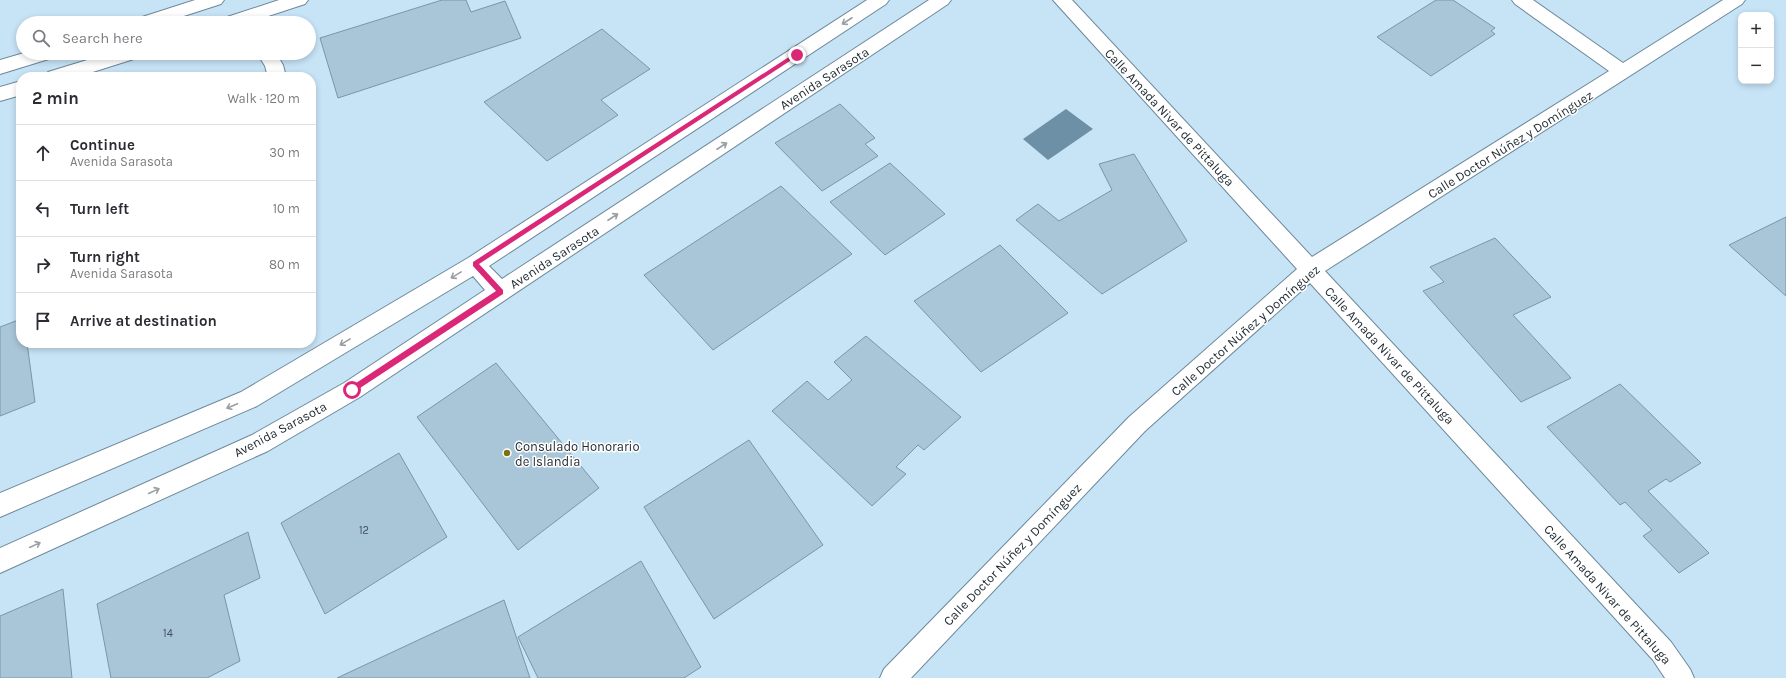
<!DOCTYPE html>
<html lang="en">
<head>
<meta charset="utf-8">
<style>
  :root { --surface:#fff; --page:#f2f2f3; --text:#2b2b33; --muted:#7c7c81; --line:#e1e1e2 }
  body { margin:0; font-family:Karla,sans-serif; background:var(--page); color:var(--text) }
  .controls { position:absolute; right:12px; top:12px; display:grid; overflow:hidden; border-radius:8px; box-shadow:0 2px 6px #0003 }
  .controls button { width:36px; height:36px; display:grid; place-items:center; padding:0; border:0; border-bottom:1px solid var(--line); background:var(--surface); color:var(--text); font:20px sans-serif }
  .stop { position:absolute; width:12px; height:12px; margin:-9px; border:3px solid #db2777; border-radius:50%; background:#fff }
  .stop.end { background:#db2777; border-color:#fff; box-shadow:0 1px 4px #0008 }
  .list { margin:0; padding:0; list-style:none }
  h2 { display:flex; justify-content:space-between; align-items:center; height:52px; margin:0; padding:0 16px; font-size:17px }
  h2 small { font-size:13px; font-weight:400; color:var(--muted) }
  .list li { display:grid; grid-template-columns:26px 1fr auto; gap:12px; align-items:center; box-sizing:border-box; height:56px; padding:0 16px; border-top:1px solid var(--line) }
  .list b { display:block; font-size:15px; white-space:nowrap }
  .list p { margin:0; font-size:13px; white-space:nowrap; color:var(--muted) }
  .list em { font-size:13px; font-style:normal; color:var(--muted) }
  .icon { flex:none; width:22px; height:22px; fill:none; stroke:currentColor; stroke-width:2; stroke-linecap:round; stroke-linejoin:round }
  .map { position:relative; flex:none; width:1786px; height:678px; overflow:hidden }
  .search { position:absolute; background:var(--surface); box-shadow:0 2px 6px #0003; left:16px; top:16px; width:300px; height:44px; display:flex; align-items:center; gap:10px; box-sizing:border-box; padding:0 14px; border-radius:22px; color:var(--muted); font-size:15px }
  .panel { position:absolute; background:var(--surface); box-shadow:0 2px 6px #0003; left:16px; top:72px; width:300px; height:276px; border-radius:16px }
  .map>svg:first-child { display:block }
  .water { fill:#6d90a6 }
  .building { fill:#a9c5d8; stroke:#7a95a6 }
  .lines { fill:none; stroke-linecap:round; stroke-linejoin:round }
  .minor-casing { stroke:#6d8899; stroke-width:2 }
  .minor { fill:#fff; fill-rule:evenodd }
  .oneway { stroke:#9a9fa2 }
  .route { fill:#db2777 }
  .poi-dot { fill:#797316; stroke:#fff; stroke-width:1.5 }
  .labels { text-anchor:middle; stroke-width:3; stroke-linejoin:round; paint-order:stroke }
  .number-label { font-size:11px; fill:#41505a }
  .street-label { font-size:13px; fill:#1e2930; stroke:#fff }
  .poi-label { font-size:13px; fill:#1e2930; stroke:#fff; text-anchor:start }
</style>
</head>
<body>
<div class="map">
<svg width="1786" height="678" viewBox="0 0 1786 678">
  <rect width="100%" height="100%" fill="#c7e3f6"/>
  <path class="water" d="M1066 109 1093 129 1048 160 1023 139Z"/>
  <path class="building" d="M442 0H466L471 12 505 1 521 38 338 98 320 38Z
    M1436 0H1453L1495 28 1491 31 1495 34 1431 76 1377 37Z
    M602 29 650 69 601 100 618 115 547 161 484 102Z
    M840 104 875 138 865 144 878 156 822 191 775 143Z
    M1134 154 1187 241 1102 294 1016 220 1038 204 1059 221 1112 190 1099 164Z
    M890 163 945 214 885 255 830 202Z
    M781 186 852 254 713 350 644 275Z
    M1786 217V296L1729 245Z
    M1495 238 1551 297 1513 315 1571 378 1521 402 1423 291 1444 282 1430 267Z
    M1000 245 1068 313 981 372 914 301Z
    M21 319V343H27L35 402 0 416V327Z
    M866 336 961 417 924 450 918 445 896 467 906 474 872 506 772 411 807 381 828 400 852 380 834 362Z
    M496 363 599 488 518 550 417 417Z
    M1620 384 1701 463 1670 482 1666 479 1648 491 1709 553 1679 573 1643 536 1652 530 1625 502 1620 505 1547 427Z
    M749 440 823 545 714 619 644 507Z
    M399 453 447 537 325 614 281 523Z
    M248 532 260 578 224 595 240 661 207 678H111L97 604Z
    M641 561 701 667 684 678H538L518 637Z
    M63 589 72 678H0V616Z
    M504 600 530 678H337Z"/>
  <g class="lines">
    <defs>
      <path id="minor" d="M195 0H224L221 4 162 23H133L136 19Z
        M279 0H308L305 4 247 23H218L221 19Z
        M867 0H889L886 4 489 266 502 279 929 0H951L948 4 360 397 268 451 0 573V548L252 435 344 383 485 290 473 276 257 406 0 517V493L241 392 468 258Z
        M1053 0H1072L1312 257 1609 71 1515 4 1512 0H1533L1623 63 1723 0H1745L1742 4 1325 271 1671 642 1690 669 1694 678H1665L1653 660 1310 283 1145 431 911 678H880L884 669 1129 417 1297 269Z
        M24 53H55L52 58 0 74V60Z
        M110 53H140L137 58 77 77H46L48 72Z
        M257 53H276L283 65 286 77H268L265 66Z
        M21 81V95L0 101V87Z"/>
    </defs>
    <use href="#minor" class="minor-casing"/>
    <use href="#minor" class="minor"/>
  </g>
  <defs><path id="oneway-shaft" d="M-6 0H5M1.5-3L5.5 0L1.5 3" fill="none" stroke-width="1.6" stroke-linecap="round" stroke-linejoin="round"/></defs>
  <g class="oneway">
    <use href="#oneway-shaft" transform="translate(847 21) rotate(147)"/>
    <use href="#oneway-shaft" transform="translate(722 146) rotate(-33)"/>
    <use href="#oneway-shaft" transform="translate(613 217) rotate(-33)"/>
    <use href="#oneway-shaft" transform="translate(456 275) rotate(149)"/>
    <use href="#oneway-shaft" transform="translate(345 342) rotate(149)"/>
    <use href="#oneway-shaft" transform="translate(232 406) rotate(157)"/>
    <use href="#oneway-shaft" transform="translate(154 491) rotate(-25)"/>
    <use href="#oneway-shaft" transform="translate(35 545) rotate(-25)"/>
  </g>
  <path class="route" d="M795 53 799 55 479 264 503 290V294L354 392H350V387L496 291 473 266V262Z"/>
  <circle class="poi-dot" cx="507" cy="453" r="4"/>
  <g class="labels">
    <g class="number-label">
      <text x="364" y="534">12</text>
      <text x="168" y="637">14</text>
    </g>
    <g class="street-label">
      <text transform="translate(824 78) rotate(-33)" y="5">Avenida Sarasota</text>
      <text transform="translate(1170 117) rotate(47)" y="5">Calle Amada Nivar de Pittaluga</text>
      <text transform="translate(1510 144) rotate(-32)" y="5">Calle Doctor Núñez y Domínguez</text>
      <text transform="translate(554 257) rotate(-33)" y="5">Avenida Sarasota</text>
      <text transform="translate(1245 330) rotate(-41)" y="5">Calle Doctor Núñez y Domínguez</text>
      <text transform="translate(1390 355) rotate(47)" y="5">Calle Amada Nivar de Pittaluga</text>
      <text transform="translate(280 429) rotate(-28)" y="5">Avenida Sarasota</text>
      <text transform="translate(1012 554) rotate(-46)" y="5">Calle Doctor Núñez y Domínguez</text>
      <text transform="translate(1608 594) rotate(48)" y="5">Calle Amada Nivar de Pittaluga</text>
    </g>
    <g class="poi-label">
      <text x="515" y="451">Consulado Honorario<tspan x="515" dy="15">de Islandia</tspan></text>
    </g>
  </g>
</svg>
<div class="controls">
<button>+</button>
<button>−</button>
</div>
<div class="stop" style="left:352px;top:390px"></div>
<div class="stop end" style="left:797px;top:55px"></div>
<div class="search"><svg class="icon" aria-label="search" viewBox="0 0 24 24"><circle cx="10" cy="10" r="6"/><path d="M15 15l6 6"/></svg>Search here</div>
<section class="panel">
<h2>2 min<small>Walk · 120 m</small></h2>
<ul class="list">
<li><svg class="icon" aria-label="ahead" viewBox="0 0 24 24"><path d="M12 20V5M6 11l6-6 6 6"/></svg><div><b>Continue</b><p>Avenida Sarasota</p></div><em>30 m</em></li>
<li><svg class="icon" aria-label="left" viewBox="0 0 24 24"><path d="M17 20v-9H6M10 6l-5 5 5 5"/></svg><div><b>Turn left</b></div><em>10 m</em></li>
<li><svg class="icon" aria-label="right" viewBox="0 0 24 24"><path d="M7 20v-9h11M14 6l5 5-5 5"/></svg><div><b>Turn right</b><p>Avenida Sarasota</p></div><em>80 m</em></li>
<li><svg class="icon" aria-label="arrive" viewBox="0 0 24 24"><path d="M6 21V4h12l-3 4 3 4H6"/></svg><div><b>Arrive at destination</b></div></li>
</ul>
</section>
</div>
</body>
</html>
